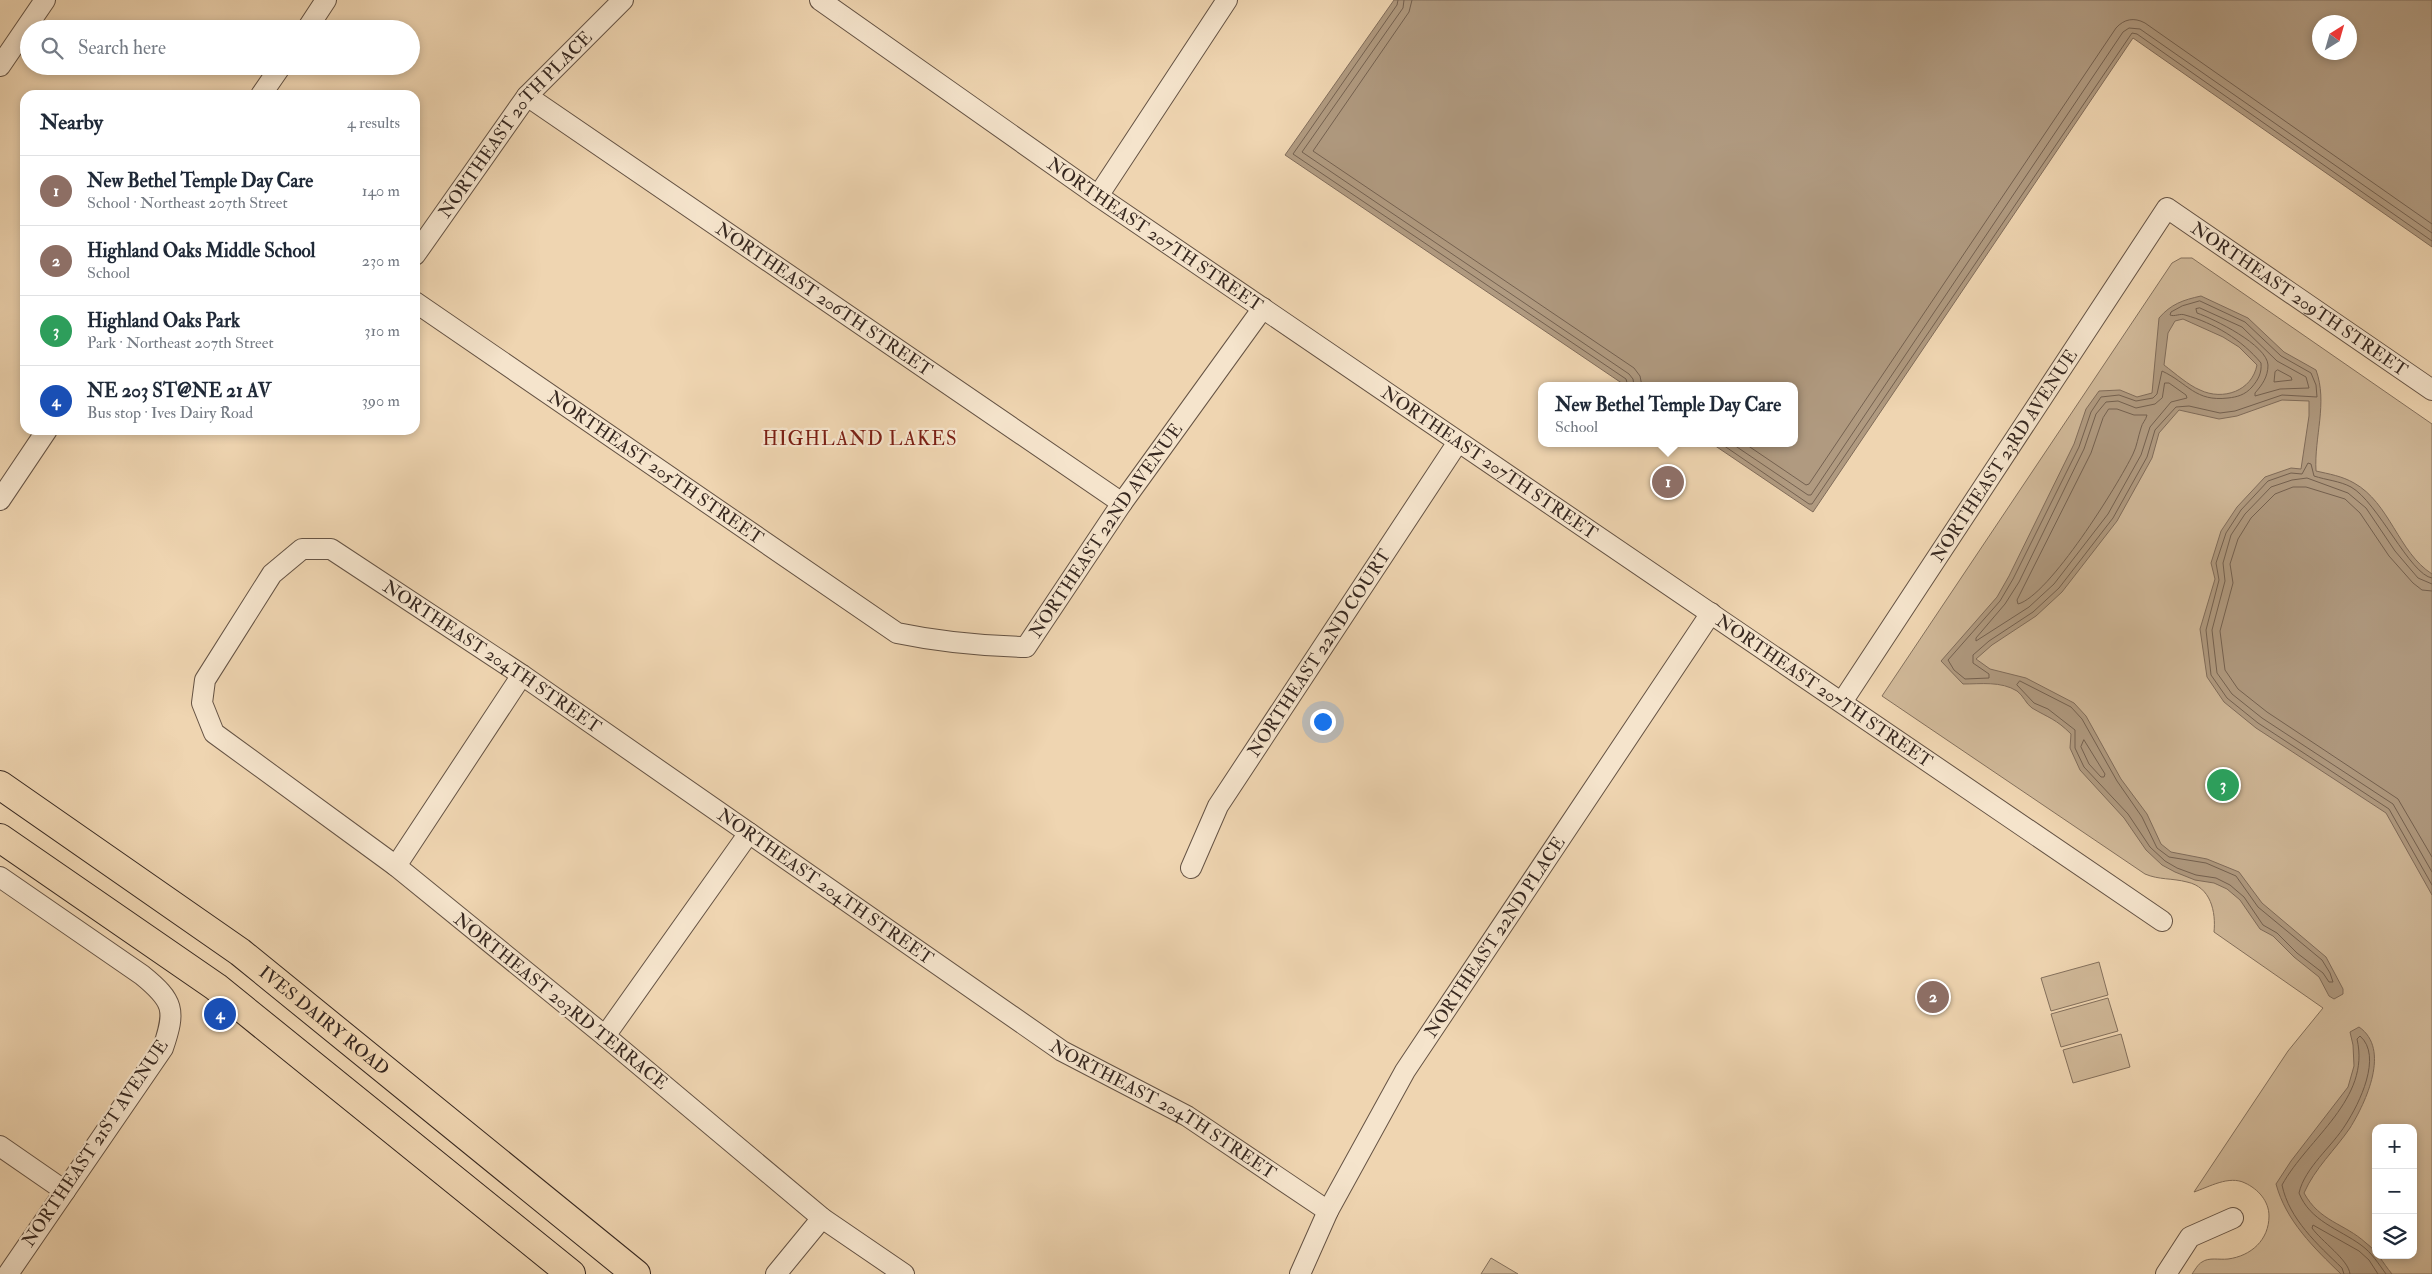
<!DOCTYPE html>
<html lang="en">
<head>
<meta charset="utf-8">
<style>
  :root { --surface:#fff; --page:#f6f6f7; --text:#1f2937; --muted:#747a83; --line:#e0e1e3; --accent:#8f2418 }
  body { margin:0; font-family:"IM FELL Double Pica",serif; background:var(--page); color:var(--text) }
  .controls { position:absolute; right:15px; bottom:15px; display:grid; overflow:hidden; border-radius:10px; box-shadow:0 2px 8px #0003 }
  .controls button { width:45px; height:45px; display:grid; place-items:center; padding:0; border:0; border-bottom:1px solid var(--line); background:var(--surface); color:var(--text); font:25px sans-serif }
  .compass { position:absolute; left:2312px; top:15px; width:45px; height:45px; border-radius:50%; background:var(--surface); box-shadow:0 2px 8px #0003; rotate:37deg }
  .you { position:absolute; left:1322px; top:721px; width:18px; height:18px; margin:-12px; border:4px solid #fff; border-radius:50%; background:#1a73e8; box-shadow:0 0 0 8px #1a73e833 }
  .badge { display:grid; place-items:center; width:32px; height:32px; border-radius:50%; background:var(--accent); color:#fff; font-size:16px; font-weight:700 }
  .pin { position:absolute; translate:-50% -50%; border:2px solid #fff; box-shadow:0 1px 5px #0006 }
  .popup { position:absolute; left:1538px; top:382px; width:260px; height:65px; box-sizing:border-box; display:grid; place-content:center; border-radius:10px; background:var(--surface); filter:drop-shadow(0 1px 4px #0005); font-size:16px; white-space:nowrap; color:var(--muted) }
  .popup b { font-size:19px; color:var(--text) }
  .popup::after { content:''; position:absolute; left:50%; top:100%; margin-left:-10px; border:10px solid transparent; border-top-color:var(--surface) }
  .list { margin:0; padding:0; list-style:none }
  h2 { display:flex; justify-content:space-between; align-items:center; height:65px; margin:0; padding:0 20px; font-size:21px }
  h2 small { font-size:16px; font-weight:400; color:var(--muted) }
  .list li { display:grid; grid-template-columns:32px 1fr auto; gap:15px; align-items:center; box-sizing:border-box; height:70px; padding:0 20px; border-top:1px solid var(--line) }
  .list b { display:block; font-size:19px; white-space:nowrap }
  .list p { margin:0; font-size:16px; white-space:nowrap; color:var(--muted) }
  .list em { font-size:16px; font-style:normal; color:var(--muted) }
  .icon { flex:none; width:28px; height:28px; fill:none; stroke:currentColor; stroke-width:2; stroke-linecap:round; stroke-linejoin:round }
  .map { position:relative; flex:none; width:2432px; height:1274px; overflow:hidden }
  .search { position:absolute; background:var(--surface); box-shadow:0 2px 8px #0003; left:20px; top:20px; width:400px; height:55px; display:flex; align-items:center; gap:12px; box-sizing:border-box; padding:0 18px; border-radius:28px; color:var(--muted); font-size:19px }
  .panel { position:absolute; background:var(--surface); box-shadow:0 2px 8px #0003; left:20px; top:90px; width:400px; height:345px; border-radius:15px }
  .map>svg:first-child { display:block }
  .green { fill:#d0b898; stroke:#84705c; fill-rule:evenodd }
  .water { fill:#b09a80; stroke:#806c5a; fill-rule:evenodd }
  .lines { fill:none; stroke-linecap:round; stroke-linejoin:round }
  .shore { stroke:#746150; stroke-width:1 }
  .street-casing { stroke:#655344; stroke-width:22 }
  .primary-casing { stroke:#372820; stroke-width:30 }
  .street { stroke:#f5e4cc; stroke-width:20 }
  .primary { stroke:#efd5b1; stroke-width:28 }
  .labels { text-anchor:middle; stroke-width:4.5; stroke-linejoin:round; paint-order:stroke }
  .street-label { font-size:18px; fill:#372820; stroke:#f5e4cc }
  .neighbourhood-label { font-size:19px; letter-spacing:1px; fill:#7a1f14; stroke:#f5e4cc }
</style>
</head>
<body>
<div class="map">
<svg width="2432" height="1274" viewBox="0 0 2432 1274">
  <rect width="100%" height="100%" fill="#efd5b1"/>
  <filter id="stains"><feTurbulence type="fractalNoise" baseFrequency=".004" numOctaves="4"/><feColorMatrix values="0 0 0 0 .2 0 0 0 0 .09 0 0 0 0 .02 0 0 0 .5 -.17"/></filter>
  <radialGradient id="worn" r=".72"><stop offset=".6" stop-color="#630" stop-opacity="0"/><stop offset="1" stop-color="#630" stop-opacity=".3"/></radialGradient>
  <path class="green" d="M2181 258H2192L2432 424V1274H2192C2195 1270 2198 1264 2202 1262 2209 1257 2219 1260 2228 1259 2251 1256 2269 1240 2269 1216 2269 1201 2258 1189 2245 1183 2229 1175 2209 1187 2194 1192L2288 1051 2323 1008 2214 932C2216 912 2211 887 2187 882 2172 878 2159 880 2145 874L1882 696 2172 263ZM2376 1128H2413V1255H2376Z
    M2099 962 2108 995 2051 1011 2041 978Z
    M2108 998 2118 1031 2061 1047 2051 1014Z
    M2121 1034 2130 1067 2073 1083 2063 1050Z
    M1491 1258 1518 1274H1481Z"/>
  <path class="water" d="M1394 0H2432V247L2133 38 1813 512 1711 443H1794V386H1626L1285 155ZM2320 22H2350V52H2320Z
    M2201 296 2248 318 2284 352 2316 370C2328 403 2314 437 2316 471 2329 474 2342 476 2354 483 2390 503 2398 552 2432 574V895L2386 813 2256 728 2224 702 2207 677 2200 629 2215 579 2211 563 2221 531 2237 507 2265 477 2291 468 2301 469 2309 416V401L2282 400 2237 416 2219 419 2179 410 2159 433 2152 458 2117 521 2062 592 2036 616 1992 645 1976 659 1990 669 2026 678 2074 703 2086 716 2121 779 2147 814 2161 844 2171 852 2207 859 2239 872 2262 903 2326 957 2343 989V994L2334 999 2329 996 2319 977 2294 957 2273 936 2260 929 2240 900 2227 889 2214 883 2195 880 2175 872 2162 865 2146 850 2124 818 2080 770 2070 748 2071 734C2056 719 2049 718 2032 708 2026 704 2023 695 2017 691 2001 681 1981 684 1963 684L1941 661 1997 597 2009 576 2074 444 2086 409 2099 391 2120 390 2137 397 2152 393 2159 318C2171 304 2183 300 2201 296ZM2183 319 2223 337 2239 347 2257 365C2252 391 2223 401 2200 390 2188 385 2176 374 2164 365L2168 333 2175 321Z
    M2359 1027C2391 1049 2366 1102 2350 1128 2335 1150 2315 1168 2304 1193 2320 1222 2344 1223 2366 1243 2378 1252 2382 1262 2392 1274H2341C2314 1248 2286 1221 2276 1184L2291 1161 2348 1087 2354 1066 2353 1045 2350 1032Z"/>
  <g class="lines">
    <path class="shore" d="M1398 0 1397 5 1293 154 1626 379 1628 386
      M1404 0 1403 8 1302 152 1629 374 1633 379 1634 386
      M1412 0 1409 12 1313 151 1634 368 1640 376 1642 386
      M2200 301 2245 322 2281 356 2311 373 2316 385 2317 397 2282 395 2235 411 2220 413 2189 406 2176 407 2155 430 2147 457 2113 518 2059 588 2033 612 1989 641 1973 655V663L1989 674V678L1965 679 1954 670 1948 660 2000 601 2013 579 2079 447 2091 412 2101 397 2119 395 2136 401 2153 398 2157 394 2162 371C2188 383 2195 402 2228 398 2237 397 2245 395 2252 387 2258 380 2262 373 2261 363 2242 340 2214 323 2185 315 2180 313 2175 317 2170 315L2171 312 2182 306Z
      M2200 308 2242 327 2277 361 2306 377 2309 388 2280 389 2255 396V393C2262 385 2268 377 2268 365 2267 345 2214 319 2197 313L2196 309Z
      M2278 370 2291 377 2292 380 2274 382 2275 372Z
      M2165 383H2169L2186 395 2187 398 2171 402 2150 427 2141 455 2108 514 2054 584 2029 607 1976 641V638L2005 604 2019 582 2084 449 2096 414 2106 402 2118 401 2136 408 2155 404 2162 398Z
      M2109 409H2117L2134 415H2147C2146 420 2142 423 2141 428 2138 437 2137 446 2133 454 2118 485 2049 596 2018 604L2017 600 2091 453 2103 418Z
      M1720 443 1809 504H1812L2132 33 2137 34 2432 241
      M1731 443 1808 495H1811L2123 32 2129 28 2140 29 2432 233
      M1744 443 1806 485 1809 484 2116 28C2124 19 2134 17 2145 23L2432 224
      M2432 578C2410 575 2378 502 2351 487 2340 481 2326 480 2314 476L2311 464 2308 463 2302 474 2291 473 2268 481 2241 510 2226 533 2216 563 2219 580 2206 630 2211 675 2227 698 2258 723 2389 809 2432 885
      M2432 584 2418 578 2395 551 2366 508 2348 493 2307 478 2292 480 2271 487 2245 514 2231 535 2223 563 2225 581 2212 630 2217 673 2232 694 2262 718 2393 804 2432 872
      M2432 591 2422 590 2413 583 2389 556 2360 513 2345 499 2306 487H2293L2275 494 2251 518 2238 539 2230 564 2233 583 2220 631 2225 670 2238 689 2267 712 2398 799 2432 857
      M2020 681 2071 707 2082 719 2117 781 2142 817 2157 848 2169 857 2206 863 2236 876 2258 907 2322 960 2330 973 2333 982H2329L2323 973 2297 953 2277 933 2263 925 2244 897 2230 885 2216 878 2196 875 2177 868 2165 861 2150 847 2128 814 2084 767 2075 748V730L2048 709 2034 703 2017 685Z
      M2084 740 2105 774 2104 777H2101L2089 764 2081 747Z
      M2344 1274 2342 1268C2318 1245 2289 1219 2282 1185 2308 1138 2371 1099 2357 1039L2360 1036C2383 1056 2359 1104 2346 1124 2332 1147 2305 1167 2299 1193 2310 1221 2339 1229 2361 1245 2372 1253 2378 1263 2386 1274
      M2350 1274C2349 1260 2321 1241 2312 1228L2313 1225 2359 1251 2369 1260 2378 1274"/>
    <defs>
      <g id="street">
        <path id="s1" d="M820 0 1098 196 2162 921"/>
        <path d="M307 29 326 0"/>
        <path d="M0 66 45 0"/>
        <path d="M261 95 281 66"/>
        <path id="s2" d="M527 96 1122 503"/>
        <path d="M1098 196 1227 0"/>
        <path id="s3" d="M415 255 527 96 623 0"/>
        <path id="s4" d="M415 302 897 633C940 642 982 646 1026 647L1122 503 1263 308"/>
        <path d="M0 500 47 430"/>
        <path id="s5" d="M1842 702 2167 208 2432 390"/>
        <path d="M396 866 522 675"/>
        <path id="s6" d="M1191 868 1218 806 1458 442"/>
        <path d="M0 877 142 975C174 1001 176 1010 163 1048L8 1274"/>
        <path d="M605 1036 749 833"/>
        <path d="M0 1146 65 1191"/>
        <path d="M776 1274 822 1218"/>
        <path id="s7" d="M904 1274 822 1218 605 1036 396 866 214 733 202 703 205 680 272 574 302 549H331L522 675 1062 1051 1187 1116 1328 1211"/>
        <path id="s8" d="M1300 1274 1328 1211 1405 1071 1711 613"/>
        <path d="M2166 1274 2190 1237 2233 1218"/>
      </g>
      <g id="primary">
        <path id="s9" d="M0 785 240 952 636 1274"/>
        <path d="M0 838 216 987 571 1274"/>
      </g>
    </defs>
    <use href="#street" class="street-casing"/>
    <use href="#primary" class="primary-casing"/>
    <use href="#street" class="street"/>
    <use href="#primary" class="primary"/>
  </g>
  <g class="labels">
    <g class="street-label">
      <text dy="6" stroke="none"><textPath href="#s3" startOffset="165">NORTHEAST 20TH PLACE</textPath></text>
      <text dy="6" stroke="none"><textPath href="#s1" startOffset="409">NORTHEAST 207TH STREET</textPath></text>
      <text dy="6" stroke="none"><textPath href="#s5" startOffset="752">NORTHEAST 209TH STREET</textPath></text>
      <text dy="6" stroke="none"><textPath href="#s2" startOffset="360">NORTHEAST 206TH STREET</textPath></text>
      <text dy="6" stroke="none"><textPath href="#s5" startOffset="295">NORTHEAST 23RD AVENUE</textPath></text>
      <text dy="6" stroke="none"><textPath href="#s1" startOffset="814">NORTHEAST 207TH STREET</textPath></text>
      <text dy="6" stroke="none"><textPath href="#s4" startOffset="292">NORTHEAST 205TH STREET</textPath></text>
      <text dy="6" stroke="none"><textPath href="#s4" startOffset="856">NORTHEAST 22ND AVENUE</textPath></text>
      <text dy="6" stroke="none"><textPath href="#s6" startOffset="251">NORTHEAST 22ND COURT</textPath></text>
      <text dy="6" stroke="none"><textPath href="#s7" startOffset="1320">NORTHEAST 204TH STREET</textPath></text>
      <text dy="6" stroke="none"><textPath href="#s1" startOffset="1219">NORTHEAST 207TH STREET</textPath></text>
      <text dy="6" stroke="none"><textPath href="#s7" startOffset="1725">NORTHEAST 204TH STREET</textPath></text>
      <text dy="6" stroke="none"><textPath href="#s8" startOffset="390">NORTHEAST 22ND PLACE</textPath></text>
      <text transform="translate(561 1001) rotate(39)" y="6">NORTHEAST 203RD TERRACE</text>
      <text dy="6" stroke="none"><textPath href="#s9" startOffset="401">IVES DAIRY ROAD</textPath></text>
      <text dy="6" stroke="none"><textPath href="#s7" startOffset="2130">NORTHEAST 204TH STREET</textPath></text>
      <text transform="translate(95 1143) rotate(-56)" y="6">NORTHEAST 21ST AVENUE</text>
    </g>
    <g class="neighbourhood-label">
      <text x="860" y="445">HIGHLAND LAKES</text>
    </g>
  </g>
  <rect width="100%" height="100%" filter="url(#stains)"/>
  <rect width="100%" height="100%" fill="url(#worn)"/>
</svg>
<div class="controls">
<button>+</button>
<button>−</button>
<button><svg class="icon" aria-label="layers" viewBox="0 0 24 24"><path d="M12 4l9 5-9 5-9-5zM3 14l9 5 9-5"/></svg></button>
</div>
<svg class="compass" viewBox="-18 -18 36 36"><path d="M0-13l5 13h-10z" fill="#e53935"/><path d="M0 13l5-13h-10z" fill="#747a83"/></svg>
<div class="you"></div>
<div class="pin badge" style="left:1668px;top:482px;background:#8d6e63">1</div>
<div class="popup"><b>New Bethel Temple Day Care</b>School</div>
<div class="pin badge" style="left:1933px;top:997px;background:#8d6e63">2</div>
<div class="pin badge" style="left:2223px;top:785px;background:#2e9e5b">3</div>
<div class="pin badge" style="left:220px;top:1014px;background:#1a4fb4">4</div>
<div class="search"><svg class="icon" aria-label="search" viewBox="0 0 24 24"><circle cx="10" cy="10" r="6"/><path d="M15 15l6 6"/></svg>Search here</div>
<section class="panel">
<h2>Nearby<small>4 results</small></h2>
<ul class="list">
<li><span class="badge" style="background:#8d6e63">1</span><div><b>New Bethel Temple Day Care</b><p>School · Northeast 207th Street</p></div><em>140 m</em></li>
<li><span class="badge" style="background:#8d6e63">2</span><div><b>Highland Oaks Middle School</b><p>School</p></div><em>230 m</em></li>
<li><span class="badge" style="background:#2e9e5b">3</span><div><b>Highland Oaks Park</b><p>Park · Northeast 207th Street</p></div><em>310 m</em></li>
<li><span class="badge" style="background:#1a4fb4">4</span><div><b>NE 203 ST@NE 21 AV</b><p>Bus stop · Ives Dairy Road</p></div><em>390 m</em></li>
</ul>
</section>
</div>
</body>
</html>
